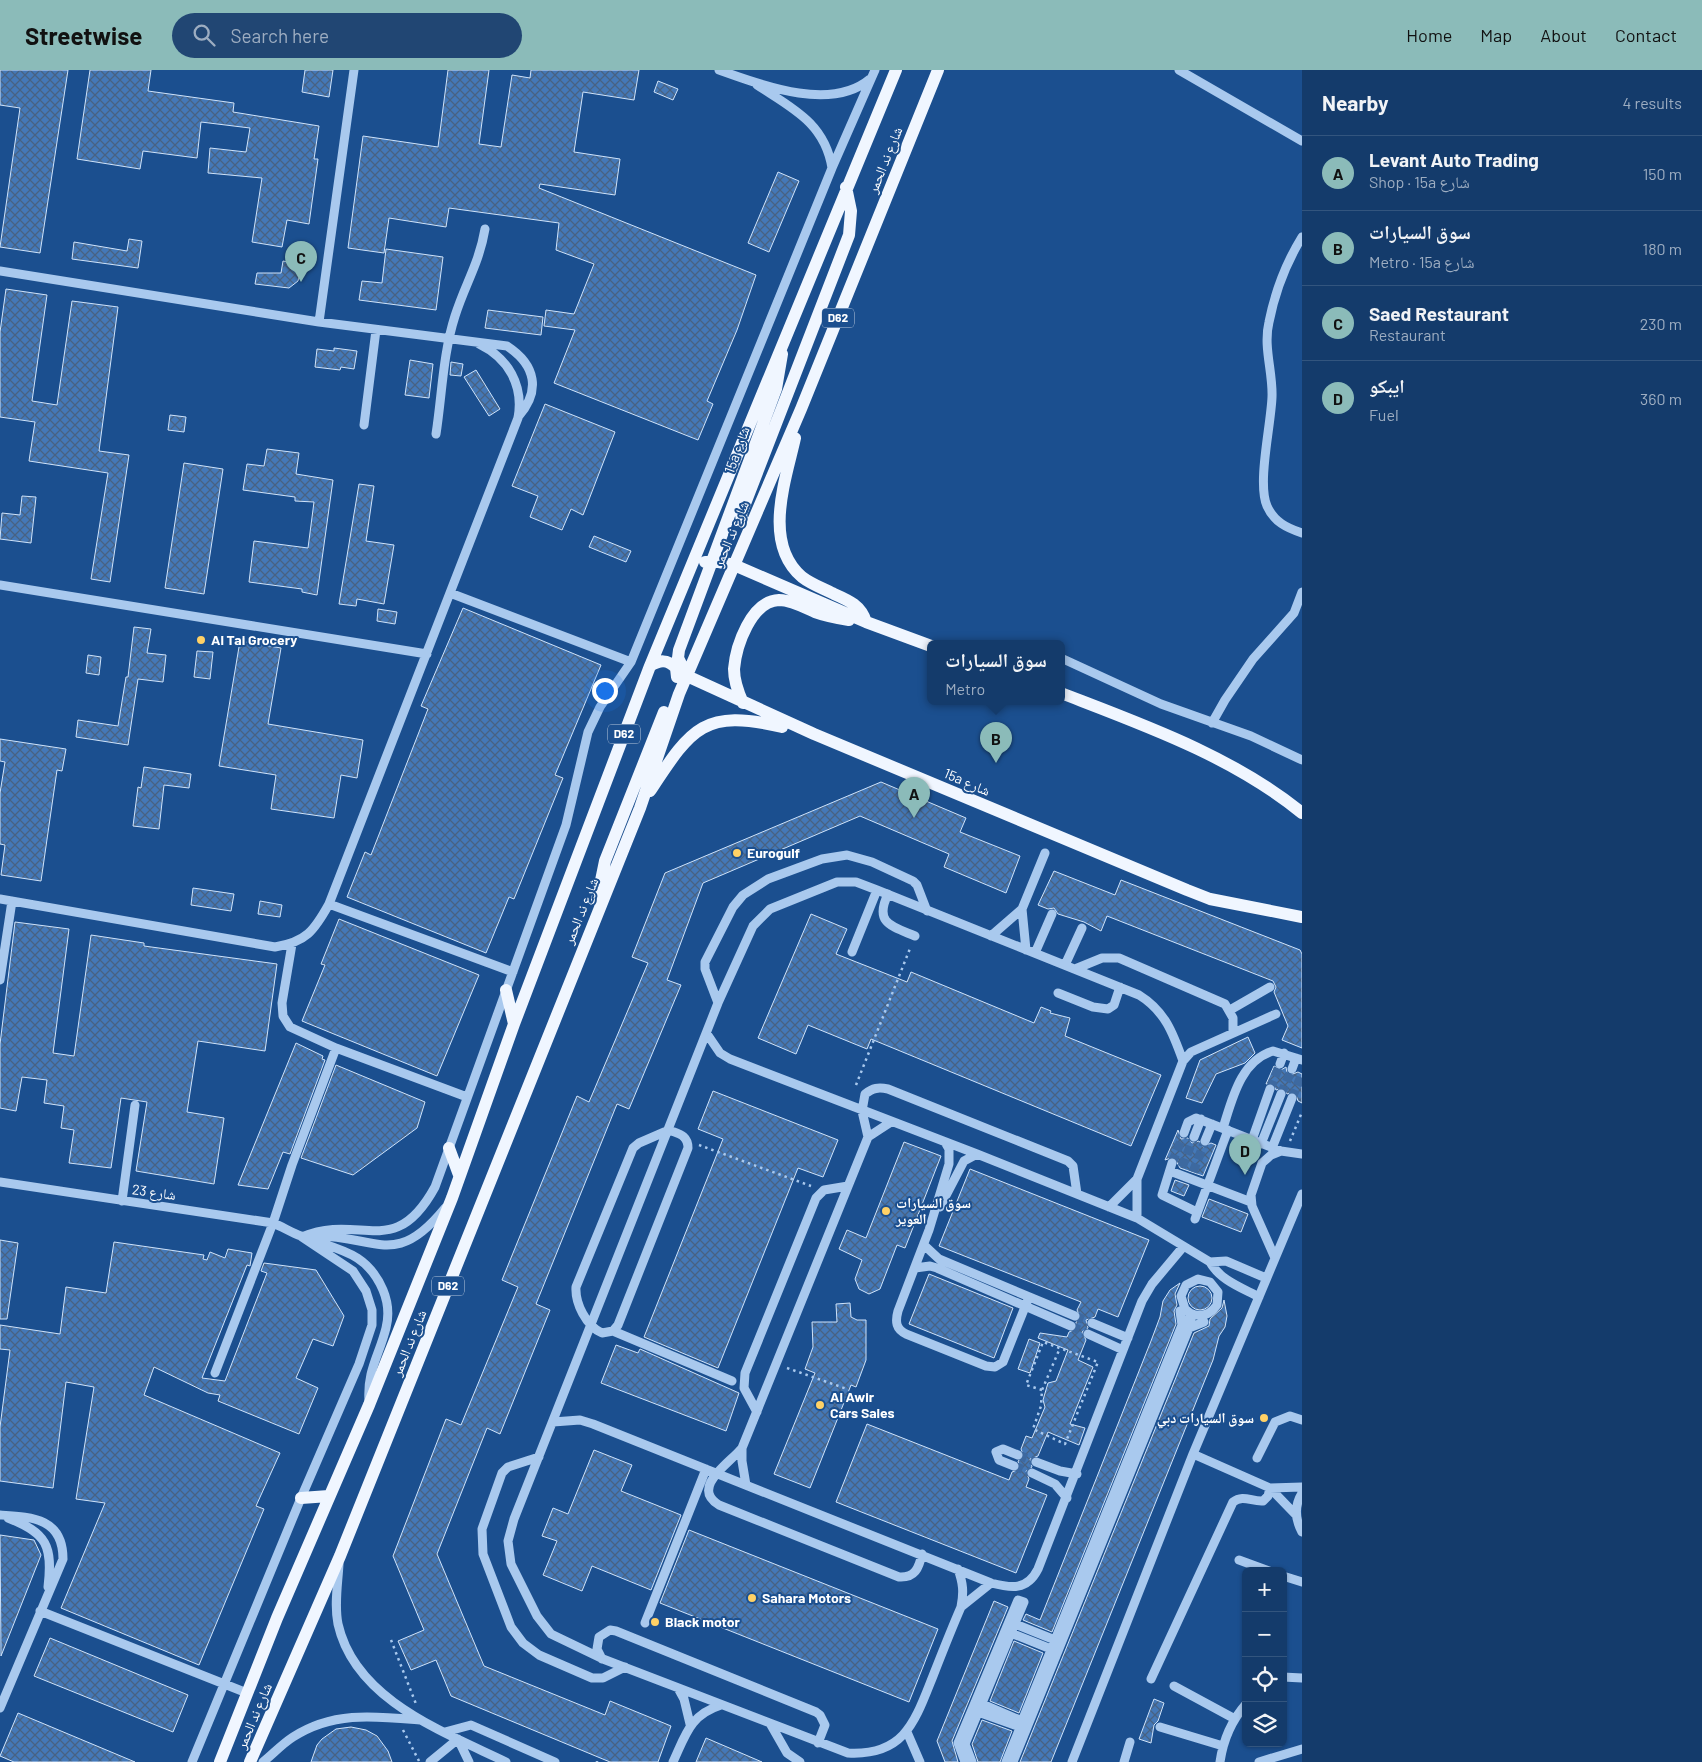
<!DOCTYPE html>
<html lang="en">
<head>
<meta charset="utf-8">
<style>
  :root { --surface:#143b6b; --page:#214673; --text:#f1f3f6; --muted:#9dadc1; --line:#33557e; --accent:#8bbbb9 }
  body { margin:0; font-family:Barlow,"Noto Naskh Arabic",sans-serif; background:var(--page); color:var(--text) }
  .controls { position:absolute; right:15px; bottom:15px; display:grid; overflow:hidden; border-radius:8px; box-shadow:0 1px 4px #0004 }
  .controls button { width:45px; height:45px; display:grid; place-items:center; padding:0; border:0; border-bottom:1px solid var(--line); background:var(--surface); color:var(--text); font:25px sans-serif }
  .you { position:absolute; left:604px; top:620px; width:18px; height:18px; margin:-12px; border:4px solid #fff; border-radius:50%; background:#1a73e8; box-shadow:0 0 0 8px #1a73e833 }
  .badge { display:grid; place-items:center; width:32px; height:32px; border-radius:50%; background:var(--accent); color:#111; font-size:16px; font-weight:700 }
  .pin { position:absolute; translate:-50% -41px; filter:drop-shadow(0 1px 2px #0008) }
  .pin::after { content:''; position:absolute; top:26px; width:18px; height:15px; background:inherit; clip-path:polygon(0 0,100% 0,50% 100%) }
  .popup { position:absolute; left:927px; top:570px; width:138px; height:65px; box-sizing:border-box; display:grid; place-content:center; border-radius:8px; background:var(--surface); filter:drop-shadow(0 1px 4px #0005); font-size:16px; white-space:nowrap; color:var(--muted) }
  .popup b { font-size:19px; color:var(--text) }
  .popup::after { content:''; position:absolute; left:50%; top:100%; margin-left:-10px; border:10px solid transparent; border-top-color:var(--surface) }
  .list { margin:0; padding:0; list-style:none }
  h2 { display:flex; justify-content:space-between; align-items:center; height:65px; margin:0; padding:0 20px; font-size:21px }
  h2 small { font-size:16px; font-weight:400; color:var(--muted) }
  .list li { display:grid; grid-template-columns:32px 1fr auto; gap:15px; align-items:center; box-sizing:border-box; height:75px; padding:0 20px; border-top:1px solid var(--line) }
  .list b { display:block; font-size:19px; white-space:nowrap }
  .list p { margin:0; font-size:16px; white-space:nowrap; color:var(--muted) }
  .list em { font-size:16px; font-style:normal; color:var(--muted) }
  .icon { flex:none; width:28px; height:28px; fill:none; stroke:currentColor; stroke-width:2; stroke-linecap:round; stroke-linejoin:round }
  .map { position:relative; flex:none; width:1302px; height:1692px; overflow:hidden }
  header { display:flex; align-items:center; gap:30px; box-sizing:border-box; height:70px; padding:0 25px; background:var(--accent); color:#111 }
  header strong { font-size:24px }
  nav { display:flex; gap:28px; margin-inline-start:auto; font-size:18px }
  .search { width:350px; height:45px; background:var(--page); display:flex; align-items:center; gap:12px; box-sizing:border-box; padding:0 18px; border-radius:28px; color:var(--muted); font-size:19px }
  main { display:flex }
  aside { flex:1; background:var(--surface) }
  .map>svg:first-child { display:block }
  .building { fill:url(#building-cross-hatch); stroke:#cfe3fa }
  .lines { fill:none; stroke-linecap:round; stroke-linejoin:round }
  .minor-tunnel { stroke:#3d69a0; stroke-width:9; stroke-dasharray:9 4.5; stroke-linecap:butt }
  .path { stroke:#a9c9ee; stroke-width:2.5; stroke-dasharray:2.5 4; stroke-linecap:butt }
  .minor { stroke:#a9c9ee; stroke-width:9 }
  .major { stroke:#f0f6ff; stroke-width:12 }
  .poi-dot { fill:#ffd166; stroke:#1b4f8f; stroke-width:2 }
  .labels { text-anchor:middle; stroke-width:4; stroke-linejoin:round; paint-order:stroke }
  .shield { fill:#1b4f8f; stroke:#bbcadd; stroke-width:1 }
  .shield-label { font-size:12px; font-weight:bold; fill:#fff }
  .street-label { font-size:14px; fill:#fff; stroke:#1b4f8f }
  .poi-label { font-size:14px; font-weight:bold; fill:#fff; stroke:#1b4f8f; text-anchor:start }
</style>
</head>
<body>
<header>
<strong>Streetwise</strong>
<div class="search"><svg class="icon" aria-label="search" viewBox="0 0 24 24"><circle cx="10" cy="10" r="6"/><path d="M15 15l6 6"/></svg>Search here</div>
<nav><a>Home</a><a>Map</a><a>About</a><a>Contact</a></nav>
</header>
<main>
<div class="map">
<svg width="1302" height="1692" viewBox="0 0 1302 1692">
  <defs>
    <pattern id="building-cross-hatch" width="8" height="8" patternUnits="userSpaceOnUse" patternTransform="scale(1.25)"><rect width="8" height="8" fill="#4478b7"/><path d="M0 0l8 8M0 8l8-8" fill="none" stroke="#486282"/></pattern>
  </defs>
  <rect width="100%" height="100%" fill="#1b4f8f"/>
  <path class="building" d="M0 0H68L40 183 0 177 20 38 0 35Z
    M90 0H151L148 21 234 33 233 42 319 56 314 89H318L309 154 287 150 282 177 252 172 262 108 208 103 210 78 246 82 250 58 201 52 197 88 143 81 140 99 77 89Z
    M305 0H333L329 27 302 22Z
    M448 0H489L479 74 501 77 512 5 530 8 531 0H639L634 30 583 22 574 82 620 89 615 125 540 114 539 118 756 205 737 260 707 331 713 334 698 370 554 313 575 260 544 256 546 240 574 244 594 194 556 180 559 153 449 138 446 157 389 148 384 183 348 178 363 66 438 77Z
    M658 11 678 19 673 30 654 22Z
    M778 102 799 111 769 182 748 173Z
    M129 169 142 171 138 198 72 189 74 172 127 181Z
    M386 179 443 187 436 240 359 230 362 211 382 213Z
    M283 191 302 195 298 211 289 218 255 214 257 203H281Z
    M6 219 47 225 32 331 57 335 72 231 118 237 99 381 129 385 110 512 91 509 108 403 29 391 35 352 0 347V262Z
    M488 240 543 247 541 265 485 258Z
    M334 278 357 281 354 299 341 297 340 300 315 297 317 279 334 281Z
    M410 290 433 294 429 328 405 325Z
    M451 292 463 294 461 306 450 305Z
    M476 300 500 339 489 346 464 307Z
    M545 334 615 362 583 445 571 439 562 460 530 447 538 426 512 416Z
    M170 345 186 347 184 362 168 360Z
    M267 379 299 383 296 404 333 410 317 525 302 522V519L249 512 254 471 308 478 314 432 295 431V427L243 420 247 394 264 396Z
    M184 393 223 399 204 524 165 518Z
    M359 414 374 416 366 471 394 475 384 534 357 529 356 536 339 534Z
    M22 426 36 427 31 473 0 469 2 443 20 445Z
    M594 466 631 481 626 492 589 477Z
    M463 538 601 595 555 705 563 708 514 829 509 827 486 883 347 827 365 782 371 785 428 639 421 636Z
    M378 539 397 542 395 554 377 551Z
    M134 557 151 559 147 583 166 585 163 612 138 609 128 675 76 667 78 650 118 656 126 607H128Z
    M240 571 281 578 268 654 363 670 357 708 341 705 334 748 271 739 276 705 219 696Z
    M197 581 213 582 210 609 194 607Z
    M88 585 101 587 99 605 86 603Z
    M0 669 66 679 62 701 57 700 41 811 1 805 5 775 0 774V723L5 692 0 691Z
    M144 697 191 704 189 718 164 715 159 759 133 756 138 717 141 718Z
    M881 712 966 748 960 762 1020 786 1006 823 944 797 949 784 860 746 703 813 667 910 681 915 629 1039 617 1034 536 1234 550 1240 500 1364 487 1358 437 1484 484 1596 605 1645 610 1631 671 1656 658 1692H610L451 1626 436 1590 411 1600 398 1571 424 1560 393 1486 446 1349 461 1355 518 1217 502 1210 577 1026 589 1032 648 893 632 887 665 803Z
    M1054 801 1115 825 1121 810 1300 880 1302 884V978L1282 970 1288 956 1274 922 1276 917 1273 911 1107 846 1101 861 1084 852 1058 844 1054 838 1048 839 1038 835Z
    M193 818 234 824 231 841 191 835Z
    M260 831 282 835 280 847 258 844Z
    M811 844 847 859 836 884 907 912 911 902 1034 953 1041 937 1051 941 1050 943 1070 948 1065 966 1161 1005 1131 1076 871 969 867 979 808 955 796 984 758 968Z
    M339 849 479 905 437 1006 302 951 325 895 321 894Z
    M15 852 69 859 53 983 74 986 91 865 144 873V876L277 894 265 981 198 971 187 1042 224 1048 214 1114 136 1101 147 1032 121 1028 111 1098 69 1093 74 1060 61 1058 64 1036 44 1033 47 1010 22 1007 16 1041 0 1038V974Z
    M1248 967 1255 983 1245 993 1216 1004 1202 1033 1186 1028 1200 990Z
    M296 973 323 986 322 989 325 990 290 1084 283 1082 268 1119 238 1115Z
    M336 995 425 1032 417 1058 353 1105 301 1088Z
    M1274 996 1281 1000 1286 997 1287 1003 1290 1005 1298 1002 1302 1004V1033L1298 1031 1295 1022 1287 1024 1284 1018 1276 1020 1273 1013 1266 1014Z
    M713 1021 838 1070 823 1107 798 1098 718 1298 644 1267 723 1069 698 1059Z
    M1178 1060 1181 1069 1188 1068 1192 1073 1199 1071 1203 1077 1211 1073 1216 1075 1203 1106 1180 1098 1174 1087 1165 1090Z
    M904 1072 941 1086 905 1178 897 1175 880 1219 869 1224 859 1219 855 1209 862 1190 839 1179 847 1160 866 1168Z
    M970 1099 1149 1170 1118 1247 1098 1239 1095 1247 1086 1250 1088 1258 1082 1262 1086 1270 1078 1290 1093 1297 1070 1354 1085 1358 1079 1375 1048 1362 1038 1386 1030 1389 1032 1397 1026 1401 1029 1409 1026 1417 1047 1425 1016 1503 836 1432 867 1354 1009 1410 1012 1402 1020 1399 1018 1391 1024 1387 1021 1379 1026 1366 1032 1368 1045 1337 1043 1330 1048 1313 1056 1311 1068 1280 1038 1268 1040 1263 1067 1267 1069 1262 1076 1259V1252L1081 1248 1077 1240 1081 1232 939 1176Z
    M1175 1110 1189 1115 1184 1126 1171 1121Z
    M1209 1129 1248 1144 1241 1162 1202 1147Z
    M0 1170 18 1173 7 1249H0Z
    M114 1172 204 1185 203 1189 207 1190 210 1182 225 1188 228 1179 252 1183 250 1196 247 1195 202 1308 225 1311 267 1203 261 1201 264 1193 316 1200 344 1246 333 1276 313 1269 296 1308 318 1318 299 1364 218 1331 220 1325 208 1323 154 1297 144 1325 280 1383 256 1436 264 1439 199 1595 61 1538 105 1433 76 1429 94 1317 66 1312 53 1418 0 1411V1357L10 1280 0 1279V1255L60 1264 66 1217 106 1223Z
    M929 1204 1013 1238 994 1288 909 1254Z
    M1180 1213 1175 1224 1177 1235 1174 1241 1176 1254 1052 1562 1023 1550 1026 1544 1040 1550 1151 1271 1160 1247 1163 1231 1170 1220Z
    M1188 1228a12 12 0 1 1 24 0a12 12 0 1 1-24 0Z
    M1224 1230 1227 1246 1225 1257 1219 1266 1213 1290 1051 1692H1020L1194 1263 1209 1256 1210 1249 1222 1238Z
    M850 1233 851 1247 857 1250H866V1290L856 1317 851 1315 810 1418 774 1404 815 1303 805 1299 813 1277 812 1252H837L836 1234Z
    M1029 1269 1040 1273 1030 1303 1018 1299Z
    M616 1275 638 1283 640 1279 739 1323 726 1361 601 1313Z
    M594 1380 632 1395 621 1421 681 1445 651 1520 592 1496 582 1521 543 1505 557 1471 542 1466 553 1438 568 1444Z
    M689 1460 938 1559 909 1632 660 1533Z
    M0 1465 34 1470 41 1485 1 1586Z
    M994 1531 1008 1537 952 1671 958 1692H945L937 1671Z
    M50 1568 188 1625 173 1662 34 1606Z
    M1014 1571 1043 1583 1019 1643 990 1631Z
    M1154 1629 1164 1633 1158 1651 1154 1655 1151 1673 1139 1669Z
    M18 1643 135 1692H14L0 1686Z
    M982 1650 1012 1661 1000 1692H978L972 1674Z
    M351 1657 366 1660 377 1666 388 1681 392 1692H311L317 1675 322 1669 336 1659Z
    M706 1668 762 1692H696Z"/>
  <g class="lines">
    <path class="minor-tunnel" d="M1270 1019 1280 994
      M1281 1024 1292 999
      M1292 1028 1302 1004
      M1172 1093 1184 1063
      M1182 1097 1194 1067
      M1193 1102 1205 1071
      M1075 1246 1092 1253
      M1071 1256 1088 1264
      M1018 1385 1036 1392
      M1014 1396 1032 1403"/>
    <path class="path" d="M856 1015 911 876
      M1290 1071 1302 1042
      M699 1075 811 1116
      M787 1298 847 1319
      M1042 1320 1026 1315 1043 1272 1098 1292 1065 1374 1033 1359 1041 1336 1042 1320 1060 1278
      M391 1570 416 1634
      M403 1660 419 1691
      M597 1692V1691"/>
    <path class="minor" d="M719 0C761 15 831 42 870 9
      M1179 0 1302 71
      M757 15C792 38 825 53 832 98
      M1302 167C1286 193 1275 222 1269 252 1263 277 1273 302 1272 327 1271 355 1257 413 1267 436 1274 452 1287 458 1302 463
      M0 201 319 252 507 276C536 295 541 321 518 347
      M319 252 354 0
      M364 355 376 260
      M436 364C442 325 443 283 455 246 465 214 479 194 485 159
      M0 515 427 584
      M450 523 631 592
      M1061 588 1161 634 1251 666 1302 690
      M1212 653 1225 630 1253 589 1294 543 1302 522
      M888 824C874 853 891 856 915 866
      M0 829 275 877C306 872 314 861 329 834L518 348C524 315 508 288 479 274
      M329 834 513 902
      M1022 839 1026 880
      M991 866 1022 839 1045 783
      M292 874 282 933 283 946 290 957 336 978 467 1027
      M852 882 877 820
      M1035 883 1052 844
      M1065 895 1082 858
      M1075 899 1102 888H1119L1225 934 1233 948V962
      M0 910 12 831
      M1058 923 1093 937 1108 939 1114 935 1120 917
      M718 933 705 899V892L733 837 743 825 768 809 822 789 847 785 872 792 913 811 917 815 927 841
      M1230 940 1270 917
      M707 964 720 983 730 989 977 1084 1137 1148 1210 1192C1220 1210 1240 1217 1259 1227
      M1280 994 1284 983
      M1292 999 1296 988
      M891 1052 868 1067 742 1378C730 1393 690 1417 719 1435L899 1507C915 1508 919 1498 922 1484
      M1223 1058C1232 1030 1240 991 1273 981L1302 990
      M669 1060C679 1064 688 1065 688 1078L618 1255 613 1261 602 1263C586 1256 575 1233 576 1217L633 1078 639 1073Z
      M1184 1063 1188 1052 1196 1048 1281 1081 1302 1084
      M868 1067 862 1041 865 1024C873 1018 878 1017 888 1019L1068 1091 1073 1096 1077 1124
      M1194 1067 1201 1049
      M1252 1070 1270 1019
      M1205 1071 1212 1054
      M945 1072 949 1079V1094L929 1160 898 1241C895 1252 896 1259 906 1264L986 1296 995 1297 1003 1292 1029 1227
      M1261 1074 1281 1024
      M1272 1078 1292 1028
      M1172 1093 1162 1125 1197 1142
      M1170 1101 1251 1132
      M1137 1109V1148
      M0 1112 273 1153C283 1157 292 1163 301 1166 336 1180 366 1180 383 1220 388 1232 389 1246 386 1258 379 1286 367 1300 369 1331
      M122 1131 135 1035
      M940 1137 964 1091 977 1084
      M1109 1137 1137 1109 1183 991 1191 982 1276 944
      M1195 1149 1228 1060
      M315 1166C376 1165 395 1200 445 1138
      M302 1167C361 1142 394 1192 435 1117L566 755 588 662 600 637 631 592 832 98 875 0
      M924 1175 939 1189 1075 1246
      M1275 1188 1252 1136 1251 1125 1262 1093 1271 1085 1281 1081
      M1210 1192 1226 1191 1266 1208
      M915 1198 930 1196 937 1198 1071 1256
      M1180 1241 1182 1255
      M1092 1253 1128 1268
      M1189 1258 1204 1252
      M613 1261 732 1311
      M1088 1264 1123 1280
      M215 1303 273 1153 292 1095 336 978
      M757 1342 744 1318 745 1303 816 1128 824 1120 848 1116
      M553 1352 580 1350 593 1354 991 1513C1011 1518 1027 1521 1038 1499L1142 1231 1152 1214 1183 1177
      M742 1378V1391L746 1415
      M1193 1384 1270 1418 1302 1417
      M539 1387 508 1397 502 1403 482 1459 483 1484 511 1557 523 1573 539 1585 592 1608H603L625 1597
      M1257 1388 1275 1352 1290 1346 1302 1350
      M1036 1392 1060 1401 1077 1404
      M1014 1396 999 1390 996 1382 1003 1379 1018 1385
      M1032 1403 1055 1414 1067 1428
      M1270 1418 1296 1445
      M1302 1423C1294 1436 1295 1449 1302 1462
      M0 1445C32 1447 63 1448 63 1489L0 1638
      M8 1448C47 1463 53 1476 48 1517
      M1239 1490 1269 1501
      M339 1494C338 1513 334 1535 338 1554 355 1630 444 1662 506 1692
      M958 1499C963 1513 964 1522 961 1537 951 1560 942 1583 933 1606 915 1651 905 1686 848 1683L603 1589 551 1564 537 1546 511 1494 508 1471 514 1449 718 933 753 856 770 839 837 812H856L877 820 1139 925C1165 941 1173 963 1183 991
      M1283 1506 1302 1512
      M961 1537 991 1513
      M40 1541 247 1623
      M645 1553 706 1399
      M1015 1554 1055 1570 1182 1255 1191 1249
      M602 1589 597 1579 599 1567 610 1560 616 1561 816 1642 820 1645 825 1655 818 1673
      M1283 1607 1302 1608
      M1151 1609 1233 1432C1243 1424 1252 1432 1263 1431L1268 1426 1270 1418
      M1174 1616 1235 1649
      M678 1618 684 1629 690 1654
      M982 1634 1022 1651 1053 1575
      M978 1642 1020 1657
      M771 1655 787 1683 800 1692
      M1160 1657 1223 1676
      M445 1662 471 1655 555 1692
      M907 1662 920 1692
      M192 1692 301 1428 359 1294 372 1255V1240L366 1221 353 1201 302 1167
      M263 1692C273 1684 282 1674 293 1667 333 1641 375 1646 420 1650
      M430 1692 458 1669 469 1692
      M673 1692C686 1664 690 1645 721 1635
      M965 1692 958 1673 1018 1530 1024 1532 1011 1563
      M972 1692 965 1674 1011 1563 1051 1579
      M1006 1692 1022 1653
      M1013 1692 1189 1258 1190 1243 1185 1239 1181 1226 1186 1215 1198 1209 1210 1212 1218 1222 1217 1235C1210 1245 1201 1248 1190 1243
      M1072 1692 1193 1384 1302 1124
      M1124 1692 1130 1672
      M1220 1692C1223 1671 1232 1650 1246 1634
      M1259 1692 1302 1679"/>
    <path class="major" d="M782 284 776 319 679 580 678 588 687 606 814 664 1187 820 1210 829 1302 847
      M795 368C786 409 762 473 802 507 811 514 822 518 832 523 848 530 861 535 866 552
      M751 454 742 452 741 444 849 165 851 141 846 117
      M705 492H719L734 495 866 552 931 576
      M650 596C660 590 667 589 676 598L677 607
      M1061 623C1144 655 1232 686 1302 743
      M743 633C738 622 734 611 734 599 736 576 751 531 779 530 791 530 804 537 815 542 826 546 837 548 849 550
      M650 721C691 659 703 638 782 657
      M597 830 605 791 664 642
      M506 920 514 954
      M449 1078 459 1105
      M301 1428 329 1426
      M220 1692 277 1548 369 1335 452 1128 514 954 650 596 896 0
      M250 1692 340 1486 640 738 679 624 801 339 938 0"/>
  </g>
  <g class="poi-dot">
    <circle cx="201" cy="570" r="5"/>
    <circle cx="737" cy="783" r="5"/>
    <circle cx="886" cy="1141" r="5"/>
    <circle cx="820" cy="1335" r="5"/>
    <circle cx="1264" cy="1348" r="5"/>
    <circle cx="752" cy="1528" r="5"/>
    <circle cx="655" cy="1552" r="5"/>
  </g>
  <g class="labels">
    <g class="shield">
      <rect x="822" y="238.5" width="32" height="19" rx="4"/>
      <rect x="608" y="654.5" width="32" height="19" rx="4"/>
      <rect x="432" y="1206.5" width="32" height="19" rx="4"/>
    </g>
    <g class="shield-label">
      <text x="838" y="252">D62</text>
      <text x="624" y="668">D62</text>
      <text x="448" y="1220">D62</text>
    </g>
    <g class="street-label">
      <text transform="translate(885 90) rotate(-68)" y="5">شارع ند الحمر</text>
      <text transform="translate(737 380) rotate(-70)" y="5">15a شارع</text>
      <text transform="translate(731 464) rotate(-67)" y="5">شارع ند الحمر</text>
      <text transform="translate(967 712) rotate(23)" y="5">15a شارع</text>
      <text transform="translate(581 841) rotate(-68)" y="5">شارع ند الحمر</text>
      <text transform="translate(154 1122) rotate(8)" y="5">شارع 23</text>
      <text transform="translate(409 1273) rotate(-68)" y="5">شارع ند الحمر</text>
      <text transform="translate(254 1646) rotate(-67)" y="5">شارع ند الحمر</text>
    </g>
    <g class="poi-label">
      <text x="211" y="575">Al Tai Grocery</text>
      <text x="747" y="788">Eurogulf</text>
      <text x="896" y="1138">سوق السيارات<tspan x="896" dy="16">العوير</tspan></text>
      <text x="830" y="1332">Al Awir<tspan x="830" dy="16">Cars Sales</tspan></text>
      <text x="1254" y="1353" text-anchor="end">سوق السيارات دبي</text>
      <text x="762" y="1533">Sahara Motors</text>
      <text x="665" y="1557">Black motor</text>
    </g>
  </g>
</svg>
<div class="controls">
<button>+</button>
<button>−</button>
<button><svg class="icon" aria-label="locate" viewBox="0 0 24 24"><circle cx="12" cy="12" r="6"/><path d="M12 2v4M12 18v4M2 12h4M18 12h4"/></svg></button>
<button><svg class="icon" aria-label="layers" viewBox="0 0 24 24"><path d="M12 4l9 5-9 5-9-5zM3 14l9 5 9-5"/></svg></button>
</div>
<div class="you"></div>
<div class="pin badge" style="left:914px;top:748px">A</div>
<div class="pin badge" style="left:996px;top:693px">B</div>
<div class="popup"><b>سوق السيارات</b>Metro</div>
<div class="pin badge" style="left:301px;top:212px">C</div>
<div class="pin badge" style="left:1245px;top:1105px">D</div>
</div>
<aside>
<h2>Nearby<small>4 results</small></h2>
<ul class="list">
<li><span class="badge">A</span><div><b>Levant Auto Trading</b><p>Shop · 15a شارع</p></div><em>150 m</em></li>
<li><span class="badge">B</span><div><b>سوق السيارات</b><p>Metro · 15a شارع</p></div><em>180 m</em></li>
<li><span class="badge">C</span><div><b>Saed Restaurant</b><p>Restaurant</p></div><em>230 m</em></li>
<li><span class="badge">D</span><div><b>ايبكو</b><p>Fuel</p></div><em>360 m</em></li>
</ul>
</aside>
</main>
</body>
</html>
